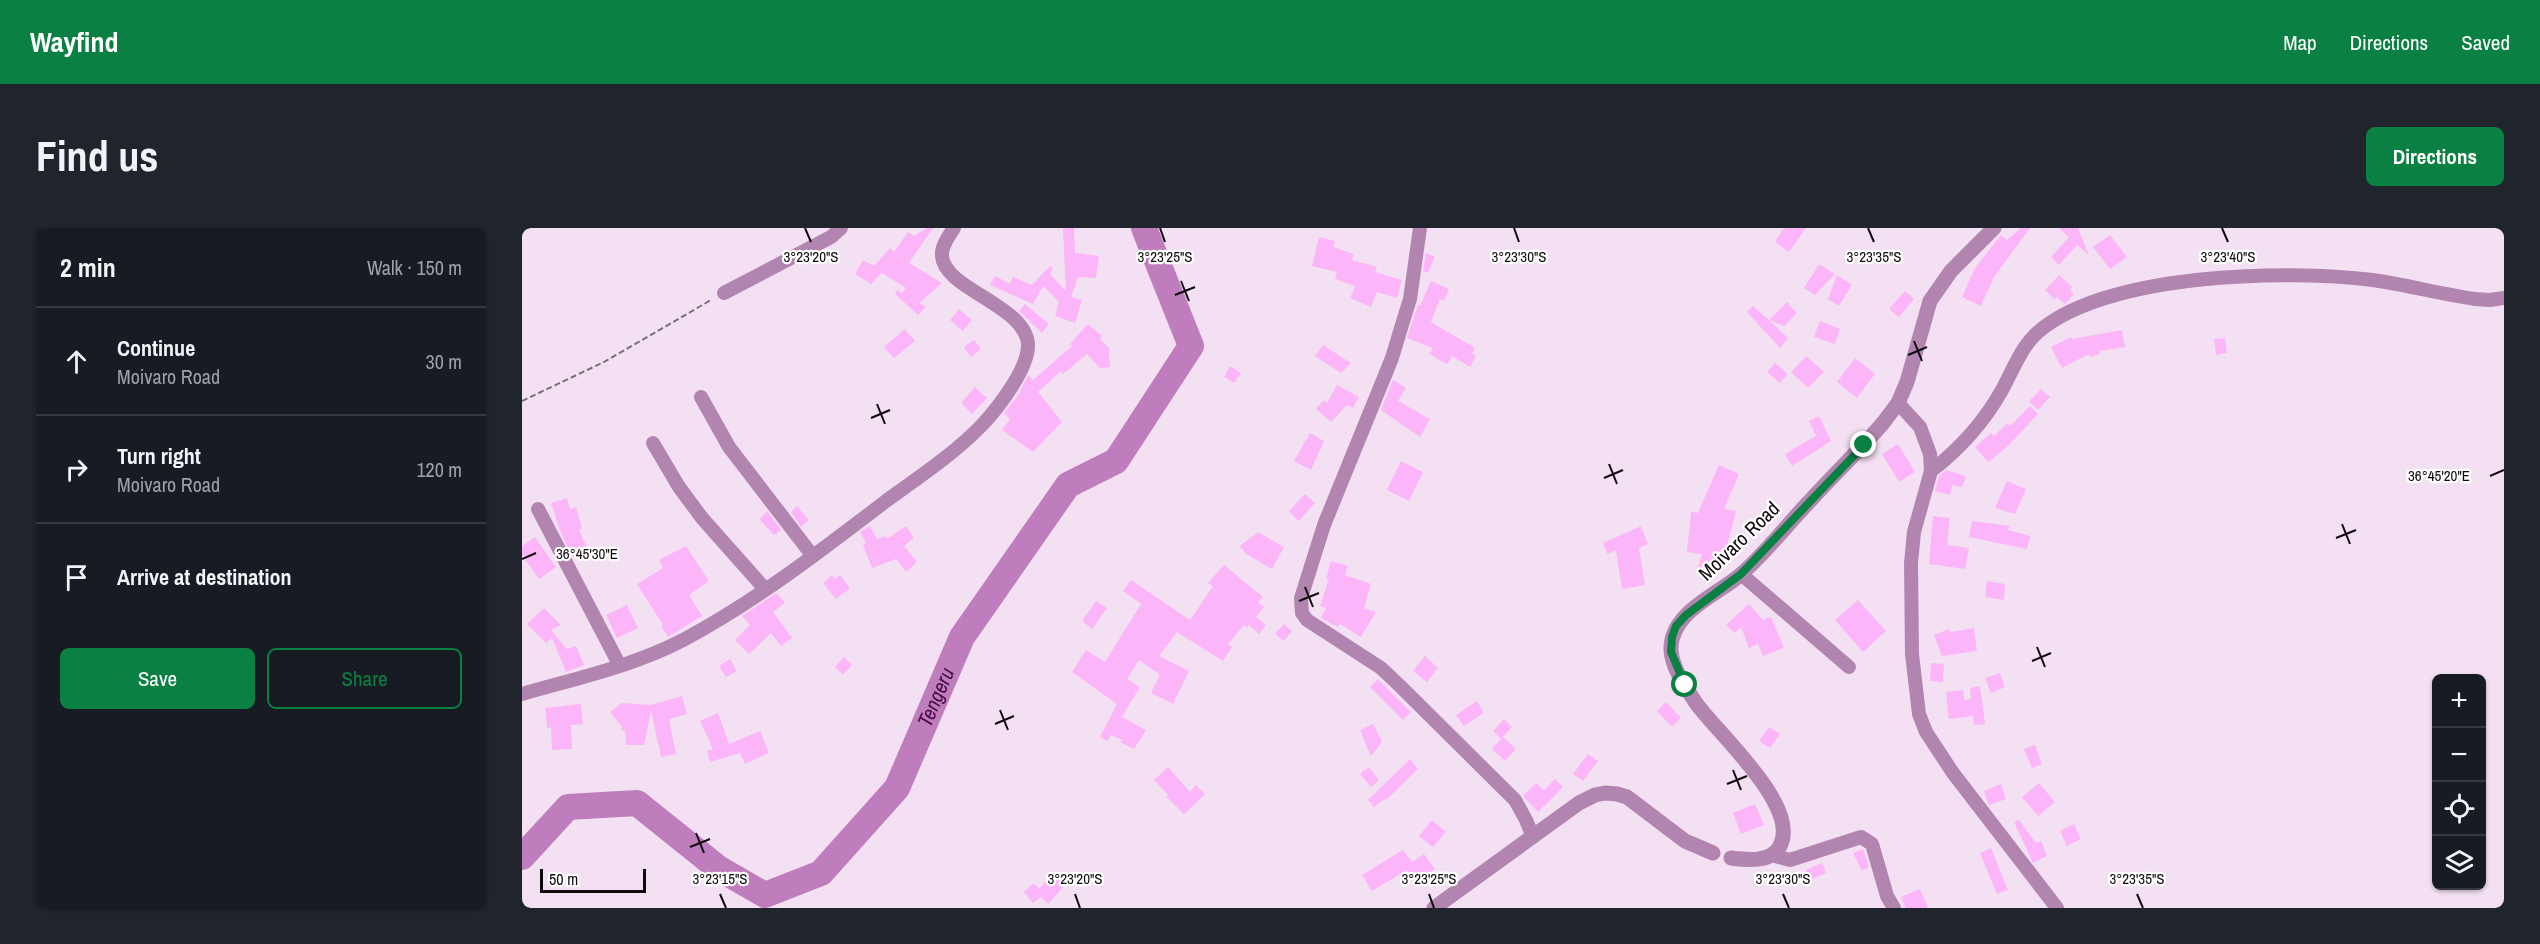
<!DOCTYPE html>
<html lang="en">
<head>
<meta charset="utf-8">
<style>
  :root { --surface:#171b24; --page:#20242c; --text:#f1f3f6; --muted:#9ea1a6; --line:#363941; --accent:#0b8043 }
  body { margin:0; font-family:"Archivo Narrow",sans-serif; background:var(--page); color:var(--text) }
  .controls { position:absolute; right:18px; bottom:18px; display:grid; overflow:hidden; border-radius:9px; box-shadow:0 2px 4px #0004 }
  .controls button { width:54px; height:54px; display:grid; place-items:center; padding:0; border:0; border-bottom:2px solid var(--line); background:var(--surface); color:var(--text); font:30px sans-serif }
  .scale { position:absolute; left:18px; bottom:15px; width:106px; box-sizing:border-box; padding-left:6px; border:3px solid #100a0f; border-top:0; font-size:16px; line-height:21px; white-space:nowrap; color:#100a0f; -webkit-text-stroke:4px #fff; paint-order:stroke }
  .stop { position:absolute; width:18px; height:18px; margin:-14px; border:4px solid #0b8043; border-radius:50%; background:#fff }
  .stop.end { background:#0b8043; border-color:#fff; box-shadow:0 2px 6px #0008 }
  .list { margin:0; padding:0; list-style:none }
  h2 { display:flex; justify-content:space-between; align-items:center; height:78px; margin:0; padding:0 24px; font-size:26px }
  h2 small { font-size:20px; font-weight:400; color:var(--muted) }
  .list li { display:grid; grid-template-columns:39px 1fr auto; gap:18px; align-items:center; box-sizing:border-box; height:108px; padding:0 24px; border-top:2px solid var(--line) }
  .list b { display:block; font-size:22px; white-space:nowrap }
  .list p { margin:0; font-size:20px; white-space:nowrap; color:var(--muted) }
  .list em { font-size:20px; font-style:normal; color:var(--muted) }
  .actions { display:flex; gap:12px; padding:18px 24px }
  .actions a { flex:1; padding:14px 0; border:2px solid var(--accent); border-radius:9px; text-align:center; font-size:21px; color:var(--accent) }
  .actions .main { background:var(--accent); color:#fff }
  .icon { flex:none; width:33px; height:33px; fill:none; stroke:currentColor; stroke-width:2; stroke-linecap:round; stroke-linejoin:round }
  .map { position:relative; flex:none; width:1982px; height:680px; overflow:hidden; border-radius:9px }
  header { display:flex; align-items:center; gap:36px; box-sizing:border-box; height:84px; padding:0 30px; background:var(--accent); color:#fff }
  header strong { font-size:28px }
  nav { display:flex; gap:33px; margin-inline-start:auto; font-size:21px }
  .intro { display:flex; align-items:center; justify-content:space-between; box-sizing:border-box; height:144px; padding:0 36px }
  h1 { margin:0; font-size:42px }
  .button { padding:15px 27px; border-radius:9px; background:var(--accent); color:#fff; font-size:21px; font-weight:700 }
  main { display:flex; gap:36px; padding:0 36px }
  aside { flex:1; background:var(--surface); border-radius:9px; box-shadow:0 2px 4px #0004 }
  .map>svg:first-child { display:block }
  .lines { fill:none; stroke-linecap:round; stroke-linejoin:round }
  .river { stroke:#c07dbd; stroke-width:26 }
  .building { fill:#fcb5f9 }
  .path { stroke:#7a6e79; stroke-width:2; stroke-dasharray:6 3; stroke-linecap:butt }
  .minor { stroke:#b285b0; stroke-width:14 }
  .tertiary { stroke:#b285b0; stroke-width:15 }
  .route { stroke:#0b8043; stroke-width:8 }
  .ticks { fill:none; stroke:#100a0f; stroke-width:2 }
  .labels { text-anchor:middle; stroke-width:4.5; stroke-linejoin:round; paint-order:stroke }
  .street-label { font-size:20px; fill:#100a0f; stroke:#fff }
  .water-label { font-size:21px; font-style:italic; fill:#4a0c49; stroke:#fff }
  .ticks-label { font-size:15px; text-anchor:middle; fill:#100a0f; stroke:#fff; stroke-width:4.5; stroke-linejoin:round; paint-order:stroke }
</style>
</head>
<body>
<header>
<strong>Wayfind</strong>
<nav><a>Map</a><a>Directions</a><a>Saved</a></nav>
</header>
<div class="intro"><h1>Find us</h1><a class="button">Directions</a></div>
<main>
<aside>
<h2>2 min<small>Walk · 150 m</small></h2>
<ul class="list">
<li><svg class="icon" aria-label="ahead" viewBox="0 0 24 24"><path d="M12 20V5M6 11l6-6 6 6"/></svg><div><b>Continue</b><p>Moivaro Road</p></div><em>30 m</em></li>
<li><svg class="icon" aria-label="right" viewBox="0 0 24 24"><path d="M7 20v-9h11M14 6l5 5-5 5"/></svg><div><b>Turn right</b><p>Moivaro Road</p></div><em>120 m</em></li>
<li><svg class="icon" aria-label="arrive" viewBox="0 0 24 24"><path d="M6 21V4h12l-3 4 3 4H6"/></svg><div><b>Arrive at destination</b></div></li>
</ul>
<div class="actions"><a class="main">Save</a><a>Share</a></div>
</aside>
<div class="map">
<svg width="1982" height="680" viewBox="0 0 1982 680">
  <rect width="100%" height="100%" fill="#f3e0f2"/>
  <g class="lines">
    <path class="river" id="s1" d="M0 629 46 579 115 575 196 640 243 667 299 645 375 560 440 409 546 257 594 233 669 118 622 0"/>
  </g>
  <path class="building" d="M405 0H411L387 35 420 55 397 75 404 79 396 87 373 66 375 62 380 65 384 60 360 45 349 56 333 46 341 32 352 38 368 20 372 24 386 4 392 8Z
    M541 0H552L553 25 577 28 574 50 556 49 549 69 560 72 553 95 533 88 537 74 521 58 511 76 468 57 473 48 488 56 491 49 510 57 528 38 531 40 528 46 544 63Z
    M1262 0H1284L1267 24 1253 14Z
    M1499 0H1508L1472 49 1459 78 1440 69 1453 40 1479 7 1485 12Z
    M1537 0H1556L1567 27 1555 17 1537 37 1529 29 1547 9Z
    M1588 7 1605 29 1588 41 1571 19Z
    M797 9 813 13 811 19 832 26 830 32 855 39 853 44 880 52 875 70 855 64 849 79 828 70 833 58 813 51 815 44 790 38Z
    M904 25 913 29 906 45 901 43Z
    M1297 36 1313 46 1293 67 1282 60Z
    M1315 47 1330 57 1317 78 1306 71Z
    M1537 47 1550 59 1548 62 1552 66 1543 76 1535 69 1532 71 1523 62Z
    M909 53 927 61 922 73 918 71 909 94 953 120 950 126 954 128 948 139 930 128 925 136 907 126 911 120 885 110 896 77 898 78Z
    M1383 63 1392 71 1377 89 1367 81Z
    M1265 74 1275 85 1262 98 1247 92 1266 110 1258 120 1225 84 1231 78 1247 92Z
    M503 76 527 96 520 105 497 83Z
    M437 81 450 92 441 103 428 92Z
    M1298 93 1318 101 1313 116 1292 109Z
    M566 96 580 108 578 111 587 120 588 139 578 140 565 126 541 146 539 143 516 164 540 194 511 224 480 202 488 191 482 185 497 166 506 147 511 152 550 118 548 116Z
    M383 101 393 113 372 130 362 119Z
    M1600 102 1603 119 1577 123 1578 126 1567 129V126L1540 140 1529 119 1549 109 1550 111Z
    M1703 110 1705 125 1694 127 1692 111Z
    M452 112 459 121 449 129 442 119Z
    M801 117 829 135 819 145 793 128Z
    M1284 128 1302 144 1286 160 1269 144Z
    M1333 130 1353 146 1335 170 1315 154Z
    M1253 135 1266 146 1258 155 1245 144Z
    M708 138 719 145 712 155 702 149Z
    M871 152 884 160 876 173 908 191 898 209 859 182Z
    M815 157 837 169 831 180 825 177 809 194 794 181 802 172 805 175Z
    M453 159 465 170 450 186 439 175Z
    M1519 161 1528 169 1516 182 1507 173Z
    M1508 178 1516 186 1485 219 1466 234 1453 219 1469 205 1472 208 1485 195 1488 198Z
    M1297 188 1309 213 1270 238 1263 226 1294 208 1287 193Z
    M788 205 802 213 789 242 772 233Z
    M1376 216 1393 244 1377 254 1360 226Z
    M879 233 901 244 887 273 865 262Z
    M1197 237 1217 246 1202 281 1214 283 1203 325 1195 323 1190 343 1176 340 1180 326 1165 324 1169 284 1176 285Z
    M1424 242 1444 248 1440 259 1430 257 1428 267 1413 263 1417 248Z
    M1485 253 1504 261 1493 286 1473 280Z
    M783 266 793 275 777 293 767 283Z
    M45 270 48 281 54 279 60 301H57L58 304 66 322 51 329 39 305 29 275Z
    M275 278 287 292 279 299 269 284Z
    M245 283 259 302 252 307 237 291Z
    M1411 288 1428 290 1425 317 1447 320 1443 341 1407 336Z
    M1450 293 1488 298 1486 302 1508 308 1505 321 1447 309Z
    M348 298 355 311 364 308 365 311 384 298 392 310 382 318 395 334 384 344 374 331 350 340 341 317 344 315 338 304Z
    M1119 298 1126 316 1117 320 1123 357 1100 361 1094 322 1085 326 1081 315Z
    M736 304 762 319 750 341 724 326 718 318Z
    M13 309 34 339 17 351 0 327V318Z
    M164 318 187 353 167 367 180 388 146 409 139 398 141 397 115 356 141 340 137 332Z
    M809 333 826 338 823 347 849 356 842 380 854 384 839 409 818 396 816 399 799 390 804 380 798 378 807 351H804Z
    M702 337 741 369 736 374 742 379 734 389 744 397 737 406 727 397 725 399 722 397 706 416 710 419 701 433 655 404 637 428 667 443 651 476 629 465 638 447 617 432 605 451 618 459 600 489 624 502 612 521 598 514 600 512 589 507 586 513 578 509 595 476 550 444 564 422 583 434 619 376 601 363 609 352 668 392 691 358 686 355Z
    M310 347 313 351 318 347 328 360 314 371 301 355Z
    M1465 353 1483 356 1482 372 1463 369Z
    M255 365 263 375 251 384 270 410 259 418 249 405 227 426 213 412 228 397 220 388Z
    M1336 372 1364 403 1341 424 1313 392Z
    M574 373 585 380 570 401 560 393Z
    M1227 376 1241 392 1249 389 1262 420 1241 428 1236 416 1227 420 1219 399 1212 405 1204 397Z
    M105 377 116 400 95 410 84 387Z
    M22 380 39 397 29 402 45 421 54 418 62 437 44 444 30 410 24 415 5 396Z
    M762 396 770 403 762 413 753 406Z
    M1452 400 1455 423 1420 428 1412 407 1427 401 1428 404Z
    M903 428 916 440 905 454 891 443Z
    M322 429 330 437 321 447 313 439Z
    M208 431 215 443 204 449 197 438Z
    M1409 435 1422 436 1421 454 1408 453Z
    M1478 445 1483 459 1469 465 1463 450Z
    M856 451 889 484 881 492 848 459Z
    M1458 458 1463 496 1452 497 1451 488 1427 491 1424 464 1441 462 1442 472 1449 471 1448 460Z
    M160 468 165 486 147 491 154 526 139 529 129 483 122 517H104L103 503 99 502 100 499 88 484 100 475 129 477Z
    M955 473 962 485 942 498 934 487Z
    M1144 474 1159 490 1150 499 1135 483Z
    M59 476 61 496 49 497 50 521 30 522 29 499 25 500 23 480Z
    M196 485 207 516 238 503 247 525 223 536 218 525 188 534 185 523 191 521 178 493Z
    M982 491 990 499 979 511 971 503Z
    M851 496 860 514 849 528 838 502Z
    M1247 499 1258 506 1248 520 1237 513Z
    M981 509 994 521 983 533 970 521Z
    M1513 517 1520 536 1510 540 1502 521Z
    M1066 526 1076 533 1061 553 1051 546Z
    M888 531 896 541 864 572 862 571 852 579 846 572Z
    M646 539 668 564 674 557 683 566 662 586 645 569 646 567 632 552Z
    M847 539 857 552 849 559 838 546Z
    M1033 551 1041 559 1016 584 1001 568 1014 555 1022 562Z
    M1517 555 1533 574 1516 588 1500 569Z
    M1479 556 1484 571 1467 577 1462 563Z
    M1233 576 1242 597 1219 606 1211 585Z
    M910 592 924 604 911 619 897 608Z
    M1497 592 1514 615 1519 613 1525 628 1511 635 1492 594Z
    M1552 596 1559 611 1545 618 1538 603Z
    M1469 620 1486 662 1475 666 1458 625Z
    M1341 621 1347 639 1340 643 1331 625Z
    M881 622 890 634 902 626 913 641 894 655 885 642 850 663 840 647Z
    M1300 635 1304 645 1288 652 1284 642Z
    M530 646 543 657 526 676 519 669 511 675 502 664 512 655 517 661Z
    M1398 661 1406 680H1384L1379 669Z"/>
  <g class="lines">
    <path class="path" d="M0 173 82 134 189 72"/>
    <path class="minor" d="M898 0 888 71 879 100 870 130 802 297 779 370 780 385 785 392 859 440 877 457 993 572 1004 592 1011 609
      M202 65 309 9 319 0
      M179 169 207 219 290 327
      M1376 175 1398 199 1408 226 1409 243 1392 304 1389 335 1390 426 1397 486 1404 504 1431 545 1535 680
      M131 215 157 259 180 290 243 361
      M1409 243C1439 220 1462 194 1480 162 1491 142 1499 119 1516 104 1584 45 1765 41 1851 52 1885 57 1919 66 1953 71L1968 72 1982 70
      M16 281 98 438
      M1219 346 1327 439
      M0 466C55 450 112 438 163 411 234 373 300 322 364 273 397 249 432 226 460 197 476 180 507 140 506 116 503 77 422 61 420 28 419 18 427 8 432 0
      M1249 627 1268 632 1339 609 1350 616 1365 668 1372 680"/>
    <path class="tertiary" d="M1209 630C1225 632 1249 635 1258 618 1279 578 1195 505 1174 475 1164 460 1150 440 1149 422 1148 385 1193 368 1217 348 1242 327 1263 299 1286 275 1310 248 1337 223 1361 195L1376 175 1385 154 1408 73 1429 43 1472 0
      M912 680 1057 575 1073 567 1083 565 1095 566 1105 569 1163 613 1191 625"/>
  </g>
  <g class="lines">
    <path class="route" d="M1163 457 1149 424 1150 409 1154 398 1164 387 1219 346 1342 217"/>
  </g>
  <path class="ticks" d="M283 0 289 14M638 0 643 14M992 0 997 14M1346 0 1352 14M1700 0 1706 14M659 53 667 73M653 67 673 59M1392 113 1400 133M1386 127 1405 119M355 176 363 196M349 190 368 182M1087 236 1095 256M1968 248 1982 242M1082 250 1101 242M1820 296 1828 316M1814 310 1834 302M0 331 14 325M783 359 791 379M777 373 797 365M1515 419 1523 439M1510 433 1529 425M478 482 486 502M473 496 492 488M1211 542 1219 562M1205 556 1225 548M174 605 182 625M168 619 188 611M198 666 204 680M553 666 558 680M907 666 912 680M1261 666 1267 680M1615 666 1621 680"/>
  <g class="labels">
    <g class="street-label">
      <text transform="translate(1217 313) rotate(-44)" y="7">Moivaro Road</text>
    </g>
    <g class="water-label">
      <text dy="7" stroke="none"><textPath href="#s1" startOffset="568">Tengeru</textPath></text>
    </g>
  </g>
  <g class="ticks-label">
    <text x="289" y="34">3°23'20"S</text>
    <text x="643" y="34">3°23'25"S</text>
    <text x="997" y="34">3°23'30"S</text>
    <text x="1352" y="34">3°23'35"S</text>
    <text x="1706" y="34">3°23'40"S</text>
    <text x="1917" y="253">36°45'20"E</text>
    <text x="65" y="331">36°45'30"E</text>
    <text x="198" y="656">3°23'15"S</text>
    <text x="553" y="656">3°23'20"S</text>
    <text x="907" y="656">3°23'25"S</text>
    <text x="1261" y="656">3°23'30"S</text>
    <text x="1615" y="656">3°23'35"S</text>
  </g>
</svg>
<div class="controls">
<button>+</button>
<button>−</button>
<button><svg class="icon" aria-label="locate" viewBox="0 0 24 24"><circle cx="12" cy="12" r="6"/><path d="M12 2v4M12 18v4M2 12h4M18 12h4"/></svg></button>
<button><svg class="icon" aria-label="layers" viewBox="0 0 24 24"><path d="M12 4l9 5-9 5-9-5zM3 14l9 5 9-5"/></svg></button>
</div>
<div class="scale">50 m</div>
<div class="stop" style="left:1163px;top:457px"></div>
<div class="stop end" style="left:1342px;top:217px"></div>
</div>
</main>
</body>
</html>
